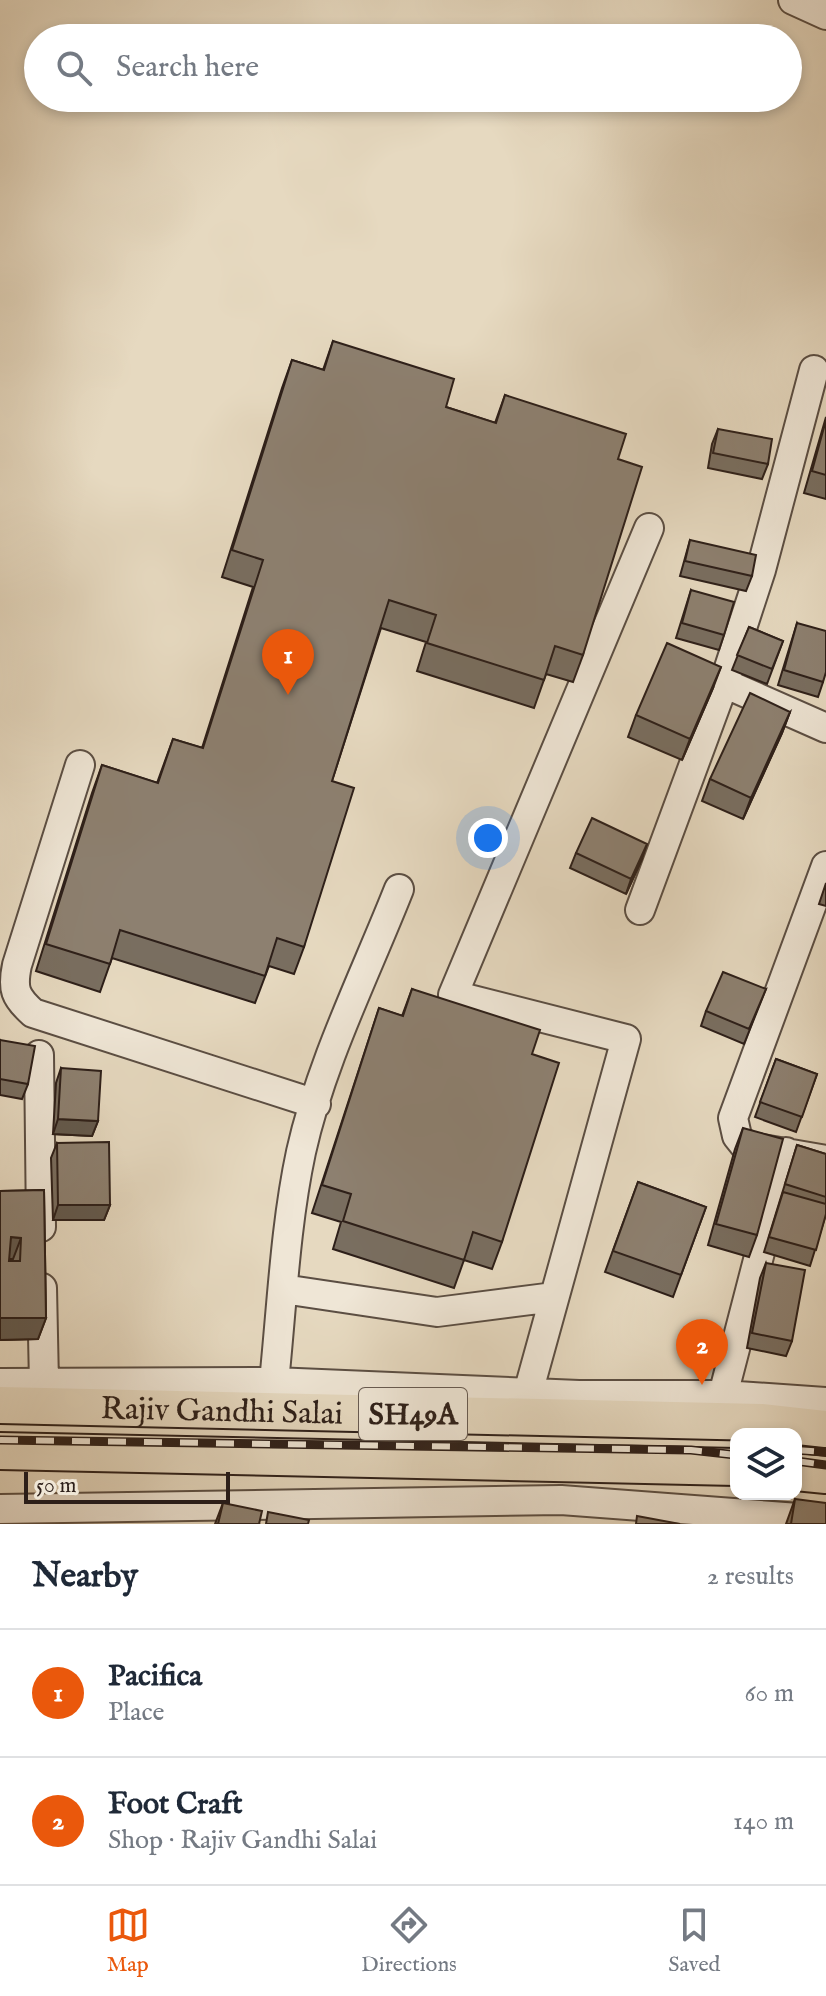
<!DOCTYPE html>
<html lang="en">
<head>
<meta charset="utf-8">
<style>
  :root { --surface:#fff; --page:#f6f6f7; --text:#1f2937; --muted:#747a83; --line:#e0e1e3; --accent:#ea580c }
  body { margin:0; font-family:"IM FELL English",serif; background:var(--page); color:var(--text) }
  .controls { position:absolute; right:24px; bottom:24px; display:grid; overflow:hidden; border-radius:16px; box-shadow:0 4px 12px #0003 }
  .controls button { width:72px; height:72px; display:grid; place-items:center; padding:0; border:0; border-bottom:2px solid var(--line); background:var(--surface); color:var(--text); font:40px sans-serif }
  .scale { position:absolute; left:24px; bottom:20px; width:206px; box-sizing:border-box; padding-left:8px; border:4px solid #2d1f19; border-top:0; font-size:22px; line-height:28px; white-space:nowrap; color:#2d1f19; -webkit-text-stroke:6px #efe6d6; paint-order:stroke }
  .you { position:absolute; left:488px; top:838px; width:28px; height:28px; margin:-20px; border:6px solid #fff; border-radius:50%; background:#1a73e8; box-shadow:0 0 0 12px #1a73e833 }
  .badge { display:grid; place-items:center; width:52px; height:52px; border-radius:50%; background:var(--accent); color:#fff; font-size:26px; font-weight:700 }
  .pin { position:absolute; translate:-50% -66px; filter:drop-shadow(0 2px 4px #0008) }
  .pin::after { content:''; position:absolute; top:42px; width:28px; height:24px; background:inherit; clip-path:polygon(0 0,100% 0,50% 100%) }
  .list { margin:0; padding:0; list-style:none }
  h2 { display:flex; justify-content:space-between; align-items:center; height:104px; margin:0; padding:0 32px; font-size:34px }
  h2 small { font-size:26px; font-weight:400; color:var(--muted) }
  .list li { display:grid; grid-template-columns:52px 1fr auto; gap:24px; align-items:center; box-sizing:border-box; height:128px; padding:0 32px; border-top:2px solid var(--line) }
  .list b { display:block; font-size:30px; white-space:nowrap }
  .list p { margin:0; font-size:26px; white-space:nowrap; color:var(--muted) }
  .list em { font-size:26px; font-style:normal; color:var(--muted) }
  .icon { flex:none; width:44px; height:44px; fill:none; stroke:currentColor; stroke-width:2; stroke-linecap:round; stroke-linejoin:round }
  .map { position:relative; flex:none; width:826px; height:1524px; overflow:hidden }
  .search { position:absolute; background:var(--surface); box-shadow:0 4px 12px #0003; left:24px; right:24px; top:24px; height:88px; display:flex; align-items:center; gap:20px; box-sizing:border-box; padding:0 28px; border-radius:44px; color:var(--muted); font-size:30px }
  .sheet { height:360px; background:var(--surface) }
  nav { display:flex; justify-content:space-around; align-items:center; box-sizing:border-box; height:112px; border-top:2px solid var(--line); background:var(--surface); font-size:22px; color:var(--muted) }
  nav a { display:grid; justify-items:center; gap:4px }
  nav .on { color:var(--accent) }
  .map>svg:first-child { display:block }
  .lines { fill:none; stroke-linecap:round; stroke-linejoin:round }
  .minor-casing { stroke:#5b4e43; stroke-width:32 }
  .major-casing { stroke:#2d1f19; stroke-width:40 }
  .minor { stroke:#efe6d6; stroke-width:28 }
  .major { stroke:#e6d9c0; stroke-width:36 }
  .rail-casing { stroke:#2d1f19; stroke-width:9 }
  .rail { stroke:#efe6d6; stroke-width:6; stroke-dasharray:18; stroke-linecap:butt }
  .wall { fill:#796e60; stroke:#2d1f19; stroke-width:2 }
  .shaded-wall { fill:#635a4e; stroke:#2d1f19; stroke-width:2 }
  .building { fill:#8d8070; stroke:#2d1f19; stroke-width:2; fill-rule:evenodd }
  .labels { text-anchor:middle; stroke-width:8; stroke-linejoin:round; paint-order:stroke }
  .shield { fill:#efe6d6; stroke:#675b52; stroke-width:2 }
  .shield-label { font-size:30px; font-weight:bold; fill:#2d1f19 }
  .street-label { font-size:32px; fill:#2d1f19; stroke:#efe6d6 }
</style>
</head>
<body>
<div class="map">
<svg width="826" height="1524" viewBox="0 0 826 1524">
  <rect width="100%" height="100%" fill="#e6d9c0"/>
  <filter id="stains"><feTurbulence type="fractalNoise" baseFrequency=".0025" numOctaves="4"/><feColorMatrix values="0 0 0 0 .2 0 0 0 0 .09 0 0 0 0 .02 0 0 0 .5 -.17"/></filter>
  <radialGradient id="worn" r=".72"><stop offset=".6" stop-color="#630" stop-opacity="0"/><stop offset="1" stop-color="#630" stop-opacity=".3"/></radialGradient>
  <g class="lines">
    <defs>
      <path id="minor" d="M793 0 826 15
        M724 683 826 728
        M80 765 17 965C12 989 15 997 33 1013L316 1104
        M826 866 733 1118 737 1136 745 1146 826 1160
        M640 910 724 683 761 570 814 370
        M39 1055 41 1227
        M42 1288 44 1383
        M283 1289 437 1312 554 1297
        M274 1382C282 1305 285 1227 301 1152 321 1062 365 975 399 889
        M0 1383 274 1382 579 1395H723L826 1402
        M528 1393 626 1039 453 995 649 528
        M723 1395 786 1152
        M0 1509 561 1500 826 1520"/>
      <g id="major">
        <path id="s1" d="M0 1405 761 1422 826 1429"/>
        <path d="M0 1451 736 1467"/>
        <path d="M796 1472 826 1475"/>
      </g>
    </defs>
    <use href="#minor" class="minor-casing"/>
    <use href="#major" class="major-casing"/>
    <use href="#minor" class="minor"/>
    <use href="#major" class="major"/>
    <defs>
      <path id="rail" d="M0 1440 691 1450 736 1455
        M796 1450 826 1452
        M796 1461 826 1465"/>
    </defs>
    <use href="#rail" class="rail-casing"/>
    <use href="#rail" class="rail"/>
  </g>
  <path class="wall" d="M333 341 446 407 495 423 505 395 618 459 583 655 573 682 546 674 534 708 417 671 426 642 381 628 332 781 304 947 294 974 269 966 255 1003 112 958 100 992 36 971 92 793 102 765 157 783 173 739 202 748 253 587 222 577 282 388 292 360 323 370Z
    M826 417V499L804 493Z
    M718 429 768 464 762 479 708 468 712 444Z
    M690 540 752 576 746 591 680 576Z
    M691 590 724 635 719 650 676 638Z
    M797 623 823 682 818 697 778 685Z
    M749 627 783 641 767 684 732 670Z
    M713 688 682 760 628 737 636 715Z
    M790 712 782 733 743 819 702 801 710 779Z
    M576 853 642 859 626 894 570 868Z
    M826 883V906L819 904Z
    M412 989 532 1054 502 1242 492 1269 464 1260 454 1288 333 1249 341 1222 312 1213 379 1008 402 1016Z
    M766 989 744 1044 701 1026 706 1011Z
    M0 1040 28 1084 22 1099 0 1095Z
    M776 1059 817 1074 796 1132 755 1117Z
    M61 1068 98 1121 92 1136 53 1134 56 1083Z
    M743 1128 757 1235 749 1257 708 1245 735 1149Z
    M57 1143 110 1205 104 1220H53L51 1158Z
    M797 1145 826 1154V1214L810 1266 764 1252Z
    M638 1182 706 1207 673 1297 605 1272Z
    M44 1190 46 1318 38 1339 0 1340V1191Z
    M766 1263 792 1341 786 1356 747 1348 760 1278Z
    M795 1499 826 1524H786Z
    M223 1503 259 1524H215Z"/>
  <path class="shaded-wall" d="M721 667 713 688 682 760 690 739Z
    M790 712 782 733 743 819 751 798Z
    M647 844 642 859 626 894 631 879Z
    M58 1119 98 1121 92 1136 53 1134Z
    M58 1205H110L104 1220H53Z
    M11 1237 21 1238 13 1259H3Z
    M0 1318H46L38 1339 0 1340Z"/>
  <path class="building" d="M333 341 454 379 446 407 496 423 505 395 626 434 618 459 642 467 583 655 555 646 544 680 427 643 436 615 389 600 332 781 354 788 304 947 277 938 265 976 120 930 110 964 46 944 102 765 158 783 173 739 203 748 263 560 232 550 292 360 324 370Z
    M826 420V475L812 471Z
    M718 429 772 439 768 464 713 453Z
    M690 540 756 555 752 576 685 561Z
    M691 590 734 602 724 635 682 623Z
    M797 623 826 631V672L823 682 784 670Z
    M749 627 783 641 772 669 737 655Z
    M667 643 721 667 690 739 636 715Z
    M750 693 790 712 751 798 710 779Z
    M592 818 647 844 631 879 576 853Z
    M723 972 766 989 749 1029 706 1011Z
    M412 989 540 1030 532 1054 559 1063 502 1242 473 1232 464 1260 343 1221 351 1194 322 1185 379 1008 403 1016Z
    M0 1040 35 1046 28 1084 0 1079Z
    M776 1059 817 1074 802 1117 760 1102Z
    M61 1068 101 1071 98 1121 58 1119Z
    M743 1128 783 1139 757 1235 716 1224Z
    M109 1142 110 1205H58L57 1143Z
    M797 1145 826 1154V1197L785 1184Z
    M638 1182 706 1207 681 1275 613 1251Z
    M44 1190 46 1318H0V1191ZM11 1237 21 1238 20 1261H9Z
    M783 1192 826 1204V1214L816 1250 769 1237Z
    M766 1263 805 1270 792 1341 752 1333Z
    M795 1499 826 1503V1524H791Z
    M223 1503 262 1511 259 1524H218Z
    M268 1512 309 1520 308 1524H266Z
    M637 1516 680 1524H636Z"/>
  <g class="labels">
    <rect class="shield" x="359" y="1388" width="108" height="52" rx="6"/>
    <g class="shield-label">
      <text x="413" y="1424">SH49A</text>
    </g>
    <g class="street-label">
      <text dy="11" stroke="none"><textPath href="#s1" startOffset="222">Rajiv Gandhi Salai</textPath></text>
    </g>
  </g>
  <rect width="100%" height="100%" filter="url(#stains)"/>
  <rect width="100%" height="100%" fill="url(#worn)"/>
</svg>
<div class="controls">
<button><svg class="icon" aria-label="layers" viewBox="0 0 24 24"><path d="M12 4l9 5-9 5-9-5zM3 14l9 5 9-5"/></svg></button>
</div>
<div class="scale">50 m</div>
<div class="you"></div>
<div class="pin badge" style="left:288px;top:695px">1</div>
<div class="pin badge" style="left:702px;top:1385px">2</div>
<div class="search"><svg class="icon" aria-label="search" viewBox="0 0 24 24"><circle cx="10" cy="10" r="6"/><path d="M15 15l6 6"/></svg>Search here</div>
</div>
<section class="sheet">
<h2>Nearby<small>2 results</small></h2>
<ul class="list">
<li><span class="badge">1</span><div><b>Pacifica</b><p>Place</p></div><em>60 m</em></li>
<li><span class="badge">2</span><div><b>Foot Craft</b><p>Shop · Rajiv Gandhi Salai</p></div><em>140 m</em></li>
</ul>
</section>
<nav>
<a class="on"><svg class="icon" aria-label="map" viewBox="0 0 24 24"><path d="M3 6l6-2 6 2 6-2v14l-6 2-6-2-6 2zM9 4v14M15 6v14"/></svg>Map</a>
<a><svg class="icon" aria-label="directions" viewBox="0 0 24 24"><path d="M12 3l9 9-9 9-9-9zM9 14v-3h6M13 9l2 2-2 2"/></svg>Directions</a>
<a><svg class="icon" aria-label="saved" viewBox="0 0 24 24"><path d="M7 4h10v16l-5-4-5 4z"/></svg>Saved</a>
</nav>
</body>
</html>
